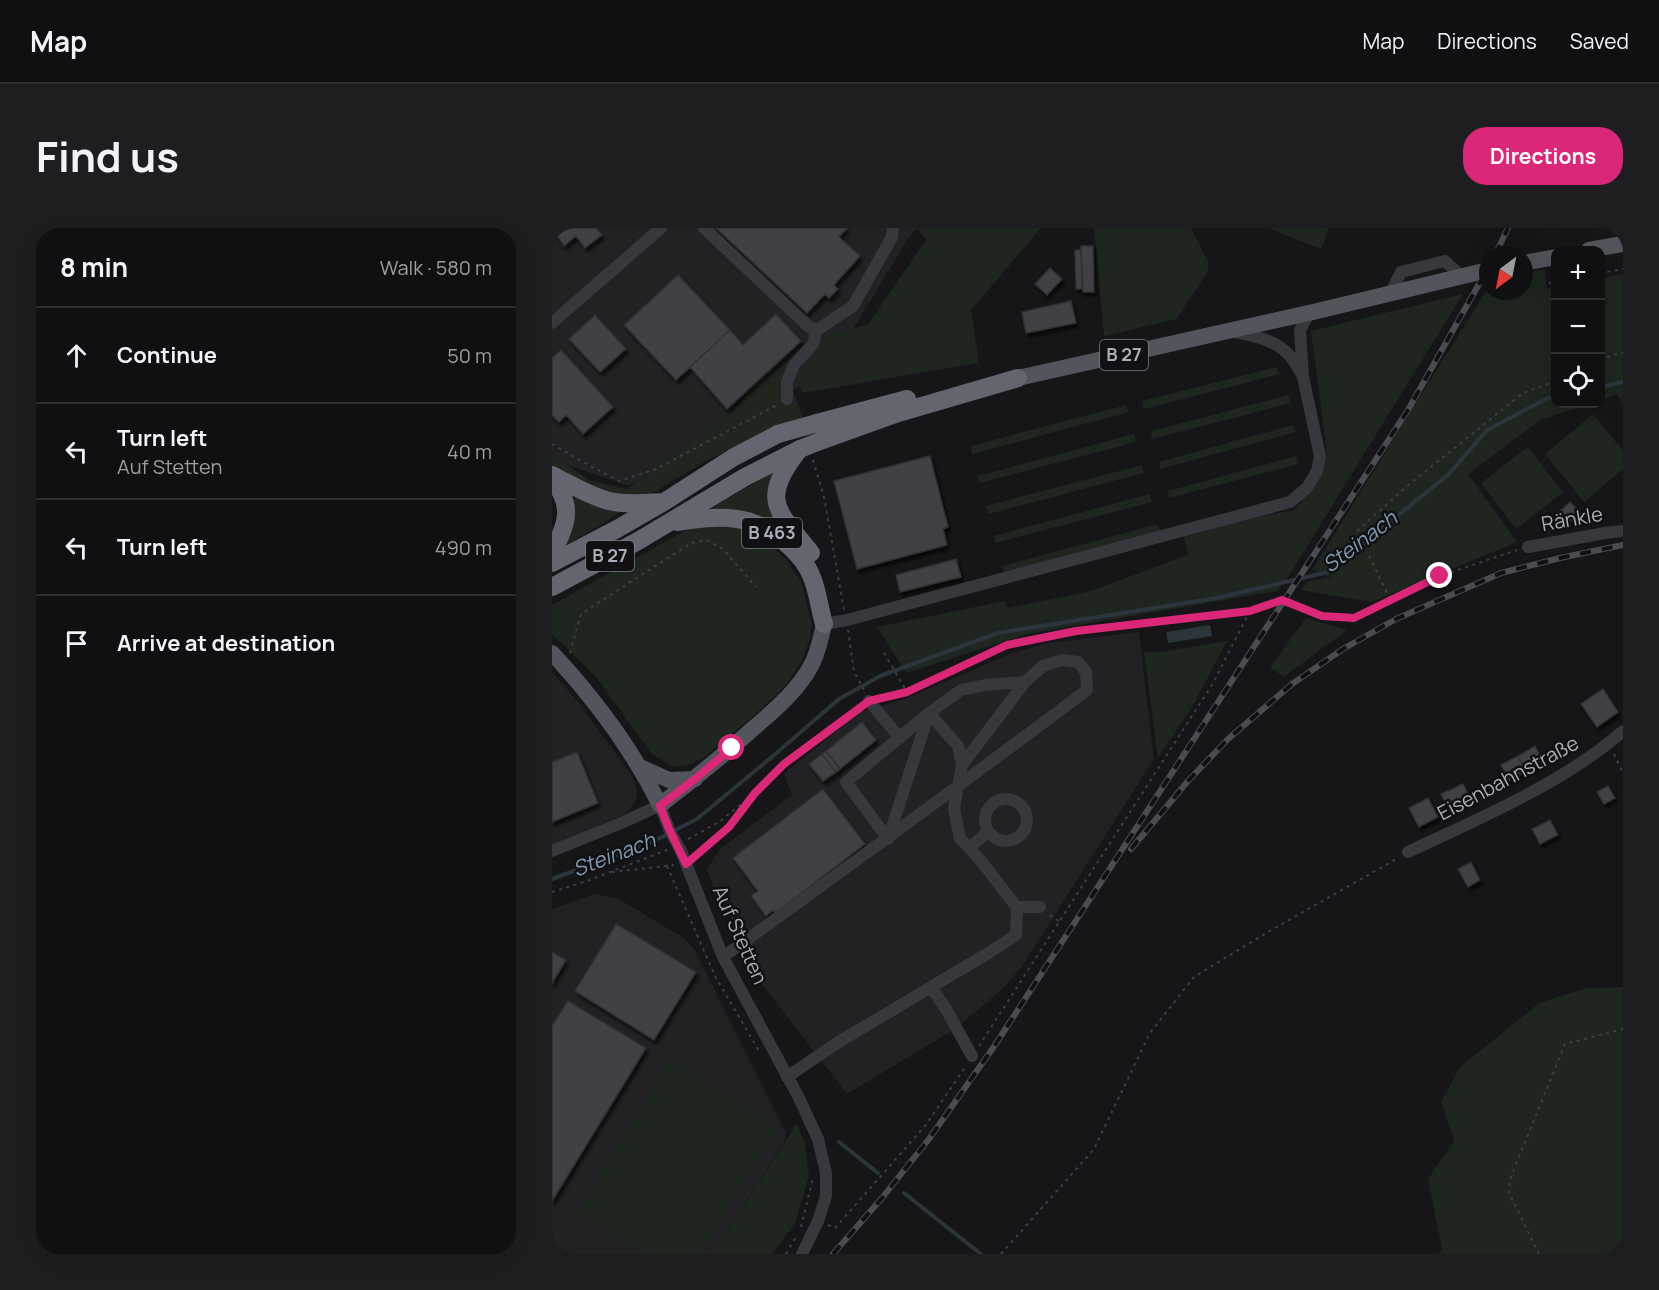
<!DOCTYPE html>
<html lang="en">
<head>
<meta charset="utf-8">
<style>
  :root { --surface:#101012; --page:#1e1e20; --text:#f1f3f6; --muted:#9c9d9f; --line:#303032; --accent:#db2777 }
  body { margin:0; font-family:Manrope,sans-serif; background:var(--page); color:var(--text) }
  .controls { position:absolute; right:18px; top:18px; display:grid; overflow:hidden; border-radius:12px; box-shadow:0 6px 24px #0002 }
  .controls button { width:54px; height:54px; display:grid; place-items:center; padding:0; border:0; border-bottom:2px solid var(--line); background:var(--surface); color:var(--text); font:30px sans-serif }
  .compass { position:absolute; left:927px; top:18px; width:54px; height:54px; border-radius:50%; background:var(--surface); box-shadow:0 6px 24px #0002; rotate:212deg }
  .stop { position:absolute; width:18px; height:18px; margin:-14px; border:4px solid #db2777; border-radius:50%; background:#fff }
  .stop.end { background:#db2777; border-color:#fff; box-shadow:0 2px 6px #0008 }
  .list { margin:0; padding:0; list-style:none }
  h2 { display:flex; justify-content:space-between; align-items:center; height:78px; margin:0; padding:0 24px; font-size:26px }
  h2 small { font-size:20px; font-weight:400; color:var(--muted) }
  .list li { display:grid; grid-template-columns:39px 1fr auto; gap:18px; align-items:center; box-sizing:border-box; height:96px; padding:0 24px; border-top:2px solid var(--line) }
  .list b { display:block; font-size:22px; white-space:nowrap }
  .list p { margin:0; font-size:20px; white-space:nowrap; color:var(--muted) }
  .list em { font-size:20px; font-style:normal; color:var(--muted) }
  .icon { flex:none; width:33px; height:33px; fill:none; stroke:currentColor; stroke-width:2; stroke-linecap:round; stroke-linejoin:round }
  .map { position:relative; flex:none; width:1071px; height:1026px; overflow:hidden; border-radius:24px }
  header { display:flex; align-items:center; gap:36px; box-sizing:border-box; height:84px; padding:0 30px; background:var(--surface); border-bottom:2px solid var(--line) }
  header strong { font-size:28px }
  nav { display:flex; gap:33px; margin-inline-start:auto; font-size:21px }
  .intro { display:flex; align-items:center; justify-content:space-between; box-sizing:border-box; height:144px; padding:0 36px }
  h1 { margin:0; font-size:42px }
  .button { padding:15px 27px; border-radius:24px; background:var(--accent); color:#fff; font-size:21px; font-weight:700 }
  main { display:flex; gap:36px; padding:0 36px }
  aside { flex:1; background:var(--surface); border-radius:24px; box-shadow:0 6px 24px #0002 }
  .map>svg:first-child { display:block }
  .built { fill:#222225 }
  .green { fill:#1e261f }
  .water { fill:#2c353c }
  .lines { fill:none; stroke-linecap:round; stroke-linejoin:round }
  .stream { stroke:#2c353c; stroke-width:4 }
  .building { fill:#404145; stroke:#303034; stroke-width:1.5; filter:url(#shadow) }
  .path { stroke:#3d3f44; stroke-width:2; stroke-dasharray:3 4.5; stroke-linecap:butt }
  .minor { stroke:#37383d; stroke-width:12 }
  .major { stroke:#53555c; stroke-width:16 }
  .highway { stroke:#63666e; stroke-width:18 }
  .rail-casing { stroke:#4a4c52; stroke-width:6 }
  .rail { stroke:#111113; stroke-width:4; stroke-dasharray:11; stroke-linecap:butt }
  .minor-bridge { stroke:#37383d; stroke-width:12 }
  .highway-bridge { stroke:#63666e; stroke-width:18 }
  .route { stroke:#db2777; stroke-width:8 }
  .labels { text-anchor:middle; stroke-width:5; stroke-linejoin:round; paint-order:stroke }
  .shield { fill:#111113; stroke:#7b7e86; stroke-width:1.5 }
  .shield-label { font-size:18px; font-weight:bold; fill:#a8adb8 }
  .street-label { font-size:20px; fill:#a8adb8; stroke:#111113 }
  .water-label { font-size:21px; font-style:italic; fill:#7f9bb3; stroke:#111113 }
</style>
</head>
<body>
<header>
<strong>Map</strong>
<nav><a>Map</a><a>Directions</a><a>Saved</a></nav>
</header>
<div class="intro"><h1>Find us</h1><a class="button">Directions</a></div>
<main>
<aside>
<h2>8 min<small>Walk · 580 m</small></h2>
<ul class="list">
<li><svg class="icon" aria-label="ahead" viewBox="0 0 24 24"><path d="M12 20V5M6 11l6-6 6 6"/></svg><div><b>Continue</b></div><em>50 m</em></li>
<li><svg class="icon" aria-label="left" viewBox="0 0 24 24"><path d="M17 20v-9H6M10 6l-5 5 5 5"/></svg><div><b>Turn left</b><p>Auf Stetten</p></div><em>40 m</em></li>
<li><svg class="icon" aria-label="left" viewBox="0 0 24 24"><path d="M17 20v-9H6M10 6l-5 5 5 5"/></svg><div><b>Turn left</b></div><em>490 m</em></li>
<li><svg class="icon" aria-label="arrive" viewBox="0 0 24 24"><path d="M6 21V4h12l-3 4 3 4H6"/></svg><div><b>Arrive at destination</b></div></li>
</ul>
</aside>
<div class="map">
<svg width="1071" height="1026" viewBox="0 0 1071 1026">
  <defs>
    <filter id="shadow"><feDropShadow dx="2.5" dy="4" stdDeviation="1.5" flood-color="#0009"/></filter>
  </defs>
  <rect width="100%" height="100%" fill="#161618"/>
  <path class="built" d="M0 0H365L356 11 300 103 251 157 77 258 13 236 0 226Z
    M587 404 602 531 469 740 448 763 403 801 295 866 195 737 207 728 188 705 185 706 171 667 162 661 155 641 168 621 240 567 232 546 307 484 353 471 460 425 496 415Z
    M0 444 27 475 80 548 85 563 84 573 73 586 0 617Z
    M43 666 65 670 132 710 143 722 234 904 232 914 161 1026H0V681Z"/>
  <path class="green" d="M365 0H489L419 82 427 135 250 165 244 146 269 110 316 96 374 12Z
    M542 0H639L657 36 655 45 624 91 552 108Z
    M716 0H777L769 21Z
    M993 41 994 61 1003 59 1004 176H1037L988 192 916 246 965 314 820 374 749 362 754 354 779 349 760 342 936 60V63H972V45Z
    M1071 46V177L1065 166 1049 172 1048 50Z
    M911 66 738 346 725 363 476 406 354 445 325 399 453 373 455 380 536 364 636 327 632 309 698 290 743 282 766 253 775 225 759 103Z
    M258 111 234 146 252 191 201 210 152 234 11 319 19 306 20 276 28 258 0 237V226L37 252 75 261 162 197Z
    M724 139 728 146 592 181 590 173Z
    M737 167 739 175 600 211 599 203Z
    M574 177 577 184 420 226 419 218Z
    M1041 186 1071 223V241L1032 274 993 226Z
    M741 197 744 204 608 241 607 234Z
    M582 206 584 214 428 255 426 248Z
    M976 219 1011 264 964 301 929 255Z
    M744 228 747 236 617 270 616 263Z
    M590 237 592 245 436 286 434 278Z
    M223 243 232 303 156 282Z
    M597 266 600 274 443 315 442 308Z
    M147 295 184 299 214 313 236 334 249 354 260 396 258 411 250 432 234 457 207 483 151 530 137 537 121 539 100 526 44 449 0 406V377Z
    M606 296 608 304 452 345 450 338Z
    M754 390 795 402 732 449 718 439Z
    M675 413 643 474 606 530 592 424H609Z
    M1071 759V1026H886L890 1021 876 951 902 913 889 874 908 839 987 775 1035 760Z
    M118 833 225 899 148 1026H94L26 984Z
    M245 895 253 916 257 948 243 995 220 1026H161Z"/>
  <path class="water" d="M658 397 660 408 616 415 614 404Z"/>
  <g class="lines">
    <path class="stream" d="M1048 159 1071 154
      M0 651 94 617 145 591 221 528 287 471 328 448 446 405 665 370 776 344 897 246 935 202 996 170 1004 169
      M287 914 326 945
      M352 965 429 1026"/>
  </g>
  <path class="building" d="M0 0H44L50 7 33 20 24 8 12 18Z
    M164 0H295L287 9 308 28 282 57 286 61 277 70 273 66 255 85Z
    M529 18H541L542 64H531Z
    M523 22H529L530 61H524Z
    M498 40 510 51 495 67 483 56Z
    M126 47 178 102 124 152 72 97Z
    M519 73 524 95 474 105 470 84Z
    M224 86 249 113 175 181 138 139 178 102 191 117Z
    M43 87 74 121 48 144 17 111Z
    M9 122 61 179 31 206 14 187 7 194 0 187V130Z
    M378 228 396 299 391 301 395 317 305 341 282 253Z
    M1018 274 1028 285 1016 296 1006 285Z
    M404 331 409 349 348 364 344 347Z
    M1051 461 1066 484 1045 499 1029 476Z
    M310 494 324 512 288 541 274 523Z
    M983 518 992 535 974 544 966 528Z
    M274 523 288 541 284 544 270 526Z
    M25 524 46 575 0 594V534Z
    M270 526 284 544 271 553 257 536Z
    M966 528 974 544 957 553 949 537Z
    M911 556 920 573 898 584 889 566Z
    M1056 558 1063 570 1052 576 1045 564Z
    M271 561 313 616 223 685 221 682 214 688 199 668 206 663 181 630Z
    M876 570 886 589 867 599 857 580Z
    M998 592 1006 607 988 616 980 601Z
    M919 634 928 652 916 659 906 641Z
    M64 696 144 744 102 812 23 763Z
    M0 724 14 732 0 755Z
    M16 773 94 820 0 973V798Z"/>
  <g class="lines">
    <path class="path" d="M1048 45 1071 41
      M997 55 1004 54
      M1048 132 1061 127 1071 125
      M0 216 40 239 68 253 104 241 225 177
      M261 232 272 269 292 382
      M805 303 854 259 971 165 1004 153
      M817 328 838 371
      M296 402 302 443 312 462
      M18 425 29 386 139 315 155 312 171 321 204 359
      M332 425 355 464
      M328 470 355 464 455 417 524 403 698 383 730 372 770 388 803 390 888 348 965 322
      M1062 526 1071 545
      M136 611 167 594 203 565 232 536 307 480
      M143 628 177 599 200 570
      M115 638 163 748 207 823
      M60 644 122 637
      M0 664 35 653 115 622
      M498 687 508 694
      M427 818 660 457 698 383
      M276 997 283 1000 373 898 414 838
      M249 999 261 950
      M234 1026 245 1007
      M449 1026 542 921 598 805 642 749 716 704 846 630
      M987 1026 957 965 958 951 1013 816 1071 801"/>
    <path class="minor" d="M152 0 257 99 265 102
      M838 66 849 44 893 33 910 49
      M0 95 109 0
      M683 104C704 108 724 112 739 129 743 134 746 140 749 145
      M235 171V154L242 137 261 116 265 102 301 78 340 9 341 0
      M976 319 1053 305 1071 303
      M272 396 295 392 738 274 755 260 765 243 768 228 751 149 748 102 755 89 761 84
      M317 473 348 510
      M377 485 336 611 294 554 377 485 409 462 433 457 473 454
      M377 485 406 518 410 537
      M433 592a21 21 0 1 1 42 0a21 21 0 1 1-42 0Z
      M418 619 436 604
      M0 623 74 593 108 577 117 601
      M129 623 171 729 246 868 266 911 274 945V968L266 993 250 1026
      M856 624C926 591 1012 555 1071 503
      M465 679H488
      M171 729C293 641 414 553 535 462L534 444 526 434 510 432 491 438 473 454 410 537 402 580 408 611C430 630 446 657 465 679L464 707 438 724 285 815 235 849
      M379 759 394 781 420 828"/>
    <path class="major" d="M1037 22 1071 16
      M972 35 1004 29
      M466 150 761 84 936 42
      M0 425C43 471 80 521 108 577 141 552 173 526 204 498 225 480 247 461 260 436 266 424 269 410 272 396
      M88 539 117 552 143 551"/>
    <path class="highway" d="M265 195 355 171
      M268 213 346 185 466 150
      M246 223C207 273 226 283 259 325
      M0 247C18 256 37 268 57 273 74 277 93 275 110 274
      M0 252C23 277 14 299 0 325
      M125 294C145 291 165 288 185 291 215 295 251 323 261 352 266 366 268 382 272 396
      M0 335 65 301 112 274 182 229 226 206
      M0 359 86 313 193 249 248 221"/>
    <defs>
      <path id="rail" d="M943 27 956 0
        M579 621 636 553 676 511 740 456 791 421 844 391 949 345 1008 330 1071 317
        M281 1026 330 970 377 911 443 817 856 182 936 40"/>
    </defs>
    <use href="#rail" class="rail-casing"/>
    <use href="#rail" class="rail"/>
    <path class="minor-bridge" d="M117 601 129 623"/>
    <path class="highway-bridge" d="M226 206 265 195
      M248 221 268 213"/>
  </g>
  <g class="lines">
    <path class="route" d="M180 520 143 551 108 578 117 601 134 636 177 599 203 565 232 536 317 473 355 464 455 417 524 403 698 383 730 372 770 388 802 390 888 348"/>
  </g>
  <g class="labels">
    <g class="shield">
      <rect x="548" y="112" width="48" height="30" rx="4.5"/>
      <rect x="190" y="290" width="60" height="30" rx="4.5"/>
      <rect x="34" y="313" width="48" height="30" rx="4.5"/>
    </g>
    <g class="shield-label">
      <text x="572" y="133">B 27</text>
      <text x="220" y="311">B 463</text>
      <text x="58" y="334">B 27</text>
    </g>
    <g class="street-label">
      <text transform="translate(1020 291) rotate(-10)" y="7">Ränkle</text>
      <text transform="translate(956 550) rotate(-28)" y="7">Eisenbahnstraße</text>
      <text transform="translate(188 707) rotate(66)" y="7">Auf Stetten</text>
    </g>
    <g class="water-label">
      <text transform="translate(808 314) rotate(-37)" y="7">Steinach</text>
      <text transform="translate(62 627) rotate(-21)" y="7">Steinach</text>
    </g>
  </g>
</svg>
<div class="controls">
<button>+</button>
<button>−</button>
<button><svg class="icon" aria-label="locate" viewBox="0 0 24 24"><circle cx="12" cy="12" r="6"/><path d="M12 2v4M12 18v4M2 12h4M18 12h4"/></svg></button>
</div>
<svg class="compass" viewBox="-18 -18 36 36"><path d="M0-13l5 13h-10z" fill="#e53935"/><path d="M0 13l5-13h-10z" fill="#9c9d9f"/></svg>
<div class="stop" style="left:180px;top:520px"></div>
<div class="stop end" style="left:888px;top:348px"></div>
</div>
</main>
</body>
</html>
